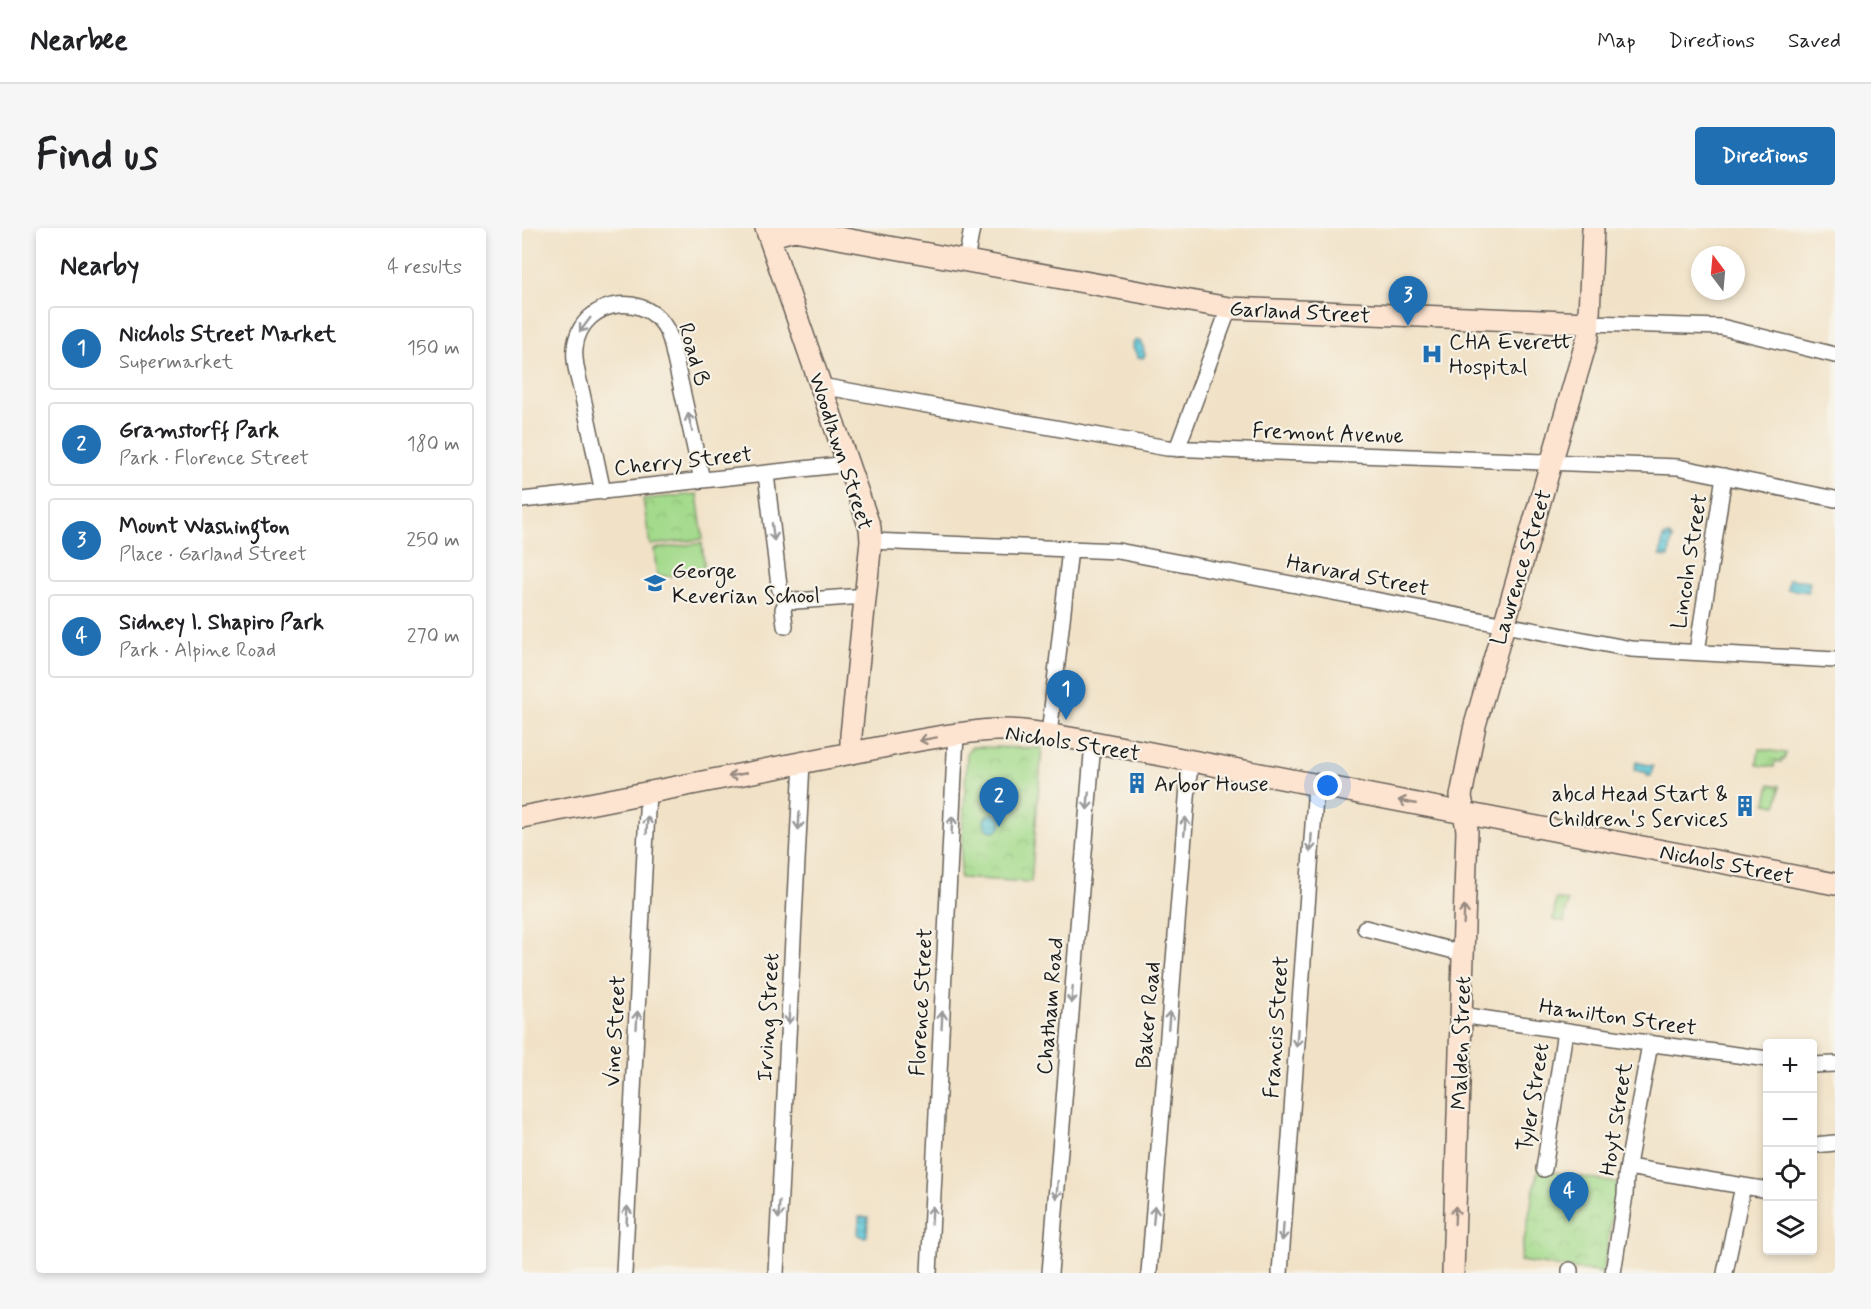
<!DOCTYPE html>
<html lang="en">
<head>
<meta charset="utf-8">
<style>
  :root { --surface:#fff; --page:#f6f6f6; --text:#202124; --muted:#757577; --line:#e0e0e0; --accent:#1f6fb2 }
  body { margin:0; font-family:Mynerve,sans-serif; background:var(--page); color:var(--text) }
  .controls { position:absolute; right:18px; bottom:18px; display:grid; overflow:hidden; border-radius:6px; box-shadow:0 3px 9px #0003 }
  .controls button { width:54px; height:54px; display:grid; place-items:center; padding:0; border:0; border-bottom:2px solid var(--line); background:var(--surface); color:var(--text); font:30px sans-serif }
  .compass { position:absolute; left:1169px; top:18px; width:54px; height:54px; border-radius:50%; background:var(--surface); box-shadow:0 3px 9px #0003; rotate:344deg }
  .you { position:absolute; left:806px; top:558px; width:21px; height:21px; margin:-15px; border:4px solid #fff; border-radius:50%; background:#1a73e8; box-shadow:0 0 0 9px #1a73e833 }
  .badge { display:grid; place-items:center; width:39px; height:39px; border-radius:50%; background:var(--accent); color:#fff; font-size:20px; font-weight:700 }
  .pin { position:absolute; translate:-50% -50px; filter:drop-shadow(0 2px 3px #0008) }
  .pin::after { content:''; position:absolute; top:32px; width:21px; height:18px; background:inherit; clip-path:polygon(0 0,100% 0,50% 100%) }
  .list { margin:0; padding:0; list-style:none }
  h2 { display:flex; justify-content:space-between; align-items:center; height:78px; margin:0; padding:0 24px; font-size:26px }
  h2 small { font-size:20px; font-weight:400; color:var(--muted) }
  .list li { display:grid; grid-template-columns:39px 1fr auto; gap:18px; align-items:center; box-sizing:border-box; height:84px; margin:0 12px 12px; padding:0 12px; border:2px solid var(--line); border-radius:6px }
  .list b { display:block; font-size:22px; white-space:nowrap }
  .list p { margin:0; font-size:20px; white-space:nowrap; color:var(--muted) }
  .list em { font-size:20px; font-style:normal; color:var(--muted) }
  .icon { flex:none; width:33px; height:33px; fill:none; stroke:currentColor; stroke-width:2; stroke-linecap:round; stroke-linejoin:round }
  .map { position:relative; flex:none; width:1313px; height:1045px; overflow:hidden; border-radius:6px }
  header { display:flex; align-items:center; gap:36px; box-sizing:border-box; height:84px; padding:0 30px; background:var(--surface); border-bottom:2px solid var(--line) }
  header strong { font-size:28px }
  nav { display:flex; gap:33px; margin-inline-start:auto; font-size:21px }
  .intro { display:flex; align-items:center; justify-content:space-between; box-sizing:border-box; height:144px; padding:0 36px }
  h1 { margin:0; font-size:42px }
  .button { padding:15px 27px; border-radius:6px; background:var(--accent); color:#fff; font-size:21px; font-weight:700 }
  main { display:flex; gap:36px; padding:0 36px }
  aside { flex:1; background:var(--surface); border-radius:6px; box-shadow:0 3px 9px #0003 }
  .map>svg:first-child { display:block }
  .grass { fill:#a3da8b; stroke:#607b54; stroke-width:1.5 }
  .park { fill:url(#park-crowns); stroke:#607b54; stroke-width:1.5 }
  .water { fill:url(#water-rules); stroke:#3c7079; stroke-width:1.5 }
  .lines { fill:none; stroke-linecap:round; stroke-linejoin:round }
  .street-casing { stroke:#676158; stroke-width:18 }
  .secondary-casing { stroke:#676158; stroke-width:24 }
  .street { stroke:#fff; stroke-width:15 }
  .secondary { stroke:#fde4d1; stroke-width:21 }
  .oneway { stroke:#999 }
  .oneway2 { stroke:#988a80 }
  .labels { text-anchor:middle; stroke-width:4.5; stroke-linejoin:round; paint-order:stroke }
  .street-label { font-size:22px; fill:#1c1c1c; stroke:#f7f3e8 }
  .poi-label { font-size:22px; fill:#1c1c1c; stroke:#f7f3e8; text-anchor:start }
</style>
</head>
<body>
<header>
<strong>Nearbee</strong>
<nav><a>Map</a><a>Directions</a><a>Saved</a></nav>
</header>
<div class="intro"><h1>Find us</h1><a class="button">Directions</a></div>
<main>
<aside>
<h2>Nearby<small>4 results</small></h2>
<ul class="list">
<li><span class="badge">1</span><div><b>Nichols Street Market</b><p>Supermarket</p></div><em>150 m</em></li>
<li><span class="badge">2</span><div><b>Gramstorff Park</b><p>Park · Florence Street</p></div><em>180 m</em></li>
<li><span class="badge">3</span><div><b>Mount Washington</b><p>Place · Garland Street</p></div><em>250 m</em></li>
<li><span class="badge">4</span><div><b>Sidney I. Shapiro Park</b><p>Park · Alpine Road</p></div><em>270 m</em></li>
</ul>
</aside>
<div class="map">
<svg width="1313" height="1045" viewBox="0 0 1313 1045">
  <defs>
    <pattern id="park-crowns" width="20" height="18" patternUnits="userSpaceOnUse" patternTransform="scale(1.5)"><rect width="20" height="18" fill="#a3da8b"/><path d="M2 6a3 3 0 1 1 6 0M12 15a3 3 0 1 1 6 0" fill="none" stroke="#8cba77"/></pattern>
    <pattern id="water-rules" width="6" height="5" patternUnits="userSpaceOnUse" patternTransform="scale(1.5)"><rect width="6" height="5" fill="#5bc5d6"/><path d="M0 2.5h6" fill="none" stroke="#4fa9b7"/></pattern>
  </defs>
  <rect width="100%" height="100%" fill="#f7f3e8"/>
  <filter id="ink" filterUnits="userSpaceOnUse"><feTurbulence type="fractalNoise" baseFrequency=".0167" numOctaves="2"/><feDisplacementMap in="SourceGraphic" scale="12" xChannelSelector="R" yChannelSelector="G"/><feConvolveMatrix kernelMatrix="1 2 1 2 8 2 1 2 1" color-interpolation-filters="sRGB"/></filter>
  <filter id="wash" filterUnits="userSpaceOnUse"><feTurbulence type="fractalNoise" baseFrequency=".008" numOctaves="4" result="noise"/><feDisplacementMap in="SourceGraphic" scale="24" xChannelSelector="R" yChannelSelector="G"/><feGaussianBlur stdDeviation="1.35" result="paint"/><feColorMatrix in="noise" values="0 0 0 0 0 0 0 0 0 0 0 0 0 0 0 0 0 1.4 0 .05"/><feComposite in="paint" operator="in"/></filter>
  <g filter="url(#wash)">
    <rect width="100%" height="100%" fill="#f1e2c7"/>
    <path class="grass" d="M180 315 183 344 135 349 132 321Z
      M1034 671 1046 673 1042 694 1031 692Z"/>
    <path class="park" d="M175 266 181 311 128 317 121 271Z
      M450 519 520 520 509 654 438 650 445 524Z
      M1237 521 1264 525 1262 532 1259 531V534L1253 533 1252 539 1235 537Z
      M1248 556 1258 558 1255 577 1244 575Z
      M1016 941 1095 955 1081 1045 998 1033Z"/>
    <path class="water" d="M614 112 620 114 623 127 621 130 616 129 611 119V115Z
      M1143 308H1148V310L1150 311 1147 329 1138 328 1141 309 1143 310Z
      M1267 351 1288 353 1286 364 1265 361Z
      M1114 534 1131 538 1129 548H1125V545L1112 542Z
      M462 594a9 9 0 1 1 18 0a9 9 0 1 1-18 0Z
      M337 989H346L345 1008 343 1009 336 1007Z"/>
  </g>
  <g filter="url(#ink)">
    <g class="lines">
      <defs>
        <path id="street" d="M444 33 450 0
          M1067 95 1199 99 1313 127
          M299 158 645 220 1156 239 1313 271
          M655 221 707 80
          M244 246 257 358C259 367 265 372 274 373L328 369H344
          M81 264C74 232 68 201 61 170 58 154 51 136 53 120 58 68 134 59 149 113L180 252
          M0 272 326 236
          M349 313 596 323 1109 421 1313 432
          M263 398 261 381 266 371
          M1175 424 1202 248
          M527 507 548 321
          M843 700 940 725
          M939 787 1132 816 1246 831
          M1290 837 1313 836
          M1293 917 1313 915
          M1106 939 1246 962
          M1022 941 1043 803
          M1048 1042V1045
          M102 1045 126 563
          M254 1045 280 534
          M407 1045 434 506
          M528 1045 571 514
          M627 1045 668 533
          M758 1045 794 557
          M1091 1045 1103 967 1104 948 1128 816
          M1203 1045 1221 958"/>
        <path id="secondary" d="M244 0 348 300 349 313 329 507V525
          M247 9 272 2 707 80 1067 95
          M0 589 381 515C412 510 443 503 474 502 506 501 539 509 571 514L1313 656
          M931 1045 945 602 939 568 953 497 1066 108 1071 0"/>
      </defs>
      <use href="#street" class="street-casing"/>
      <use href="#secondary" class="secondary-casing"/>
      <use href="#street" class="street"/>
      <use href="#secondary" class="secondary"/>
    </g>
    <defs><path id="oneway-shaft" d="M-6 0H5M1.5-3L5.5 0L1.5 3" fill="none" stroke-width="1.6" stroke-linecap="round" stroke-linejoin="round" transform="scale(1.5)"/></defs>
    <g class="oneway">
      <use href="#oneway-shaft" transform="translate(63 97) rotate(127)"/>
      <use href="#oneway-shaft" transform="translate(168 194) rotate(-103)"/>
      <use href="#oneway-shaft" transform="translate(251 304) rotate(83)"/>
      <use href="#oneway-shaft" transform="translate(566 573) rotate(95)"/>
      <use href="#oneway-shaft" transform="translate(277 593) rotate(93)"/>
      <use href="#oneway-shaft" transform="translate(125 597) rotate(-87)"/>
      <use href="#oneway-shaft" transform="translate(430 597) rotate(-87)"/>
      <use href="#oneway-shaft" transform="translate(663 598) rotate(-85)"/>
      <use href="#oneway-shaft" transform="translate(789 615) rotate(94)"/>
      <use href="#oneway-shaft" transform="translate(550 767) rotate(95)"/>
      <use href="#oneway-shaft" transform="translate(267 787) rotate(93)"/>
      <use href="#oneway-shaft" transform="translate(115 792) rotate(-87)"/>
      <use href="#oneway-shaft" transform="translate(420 792) rotate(-87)"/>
      <use href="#oneway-shaft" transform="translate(647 792) rotate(-85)"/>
      <use href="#oneway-shaft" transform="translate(775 810) rotate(94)"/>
      <use href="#oneway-shaft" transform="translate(535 962) rotate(95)"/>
      <use href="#oneway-shaft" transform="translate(257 982) rotate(93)"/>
      <use href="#oneway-shaft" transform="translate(105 987) rotate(-87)"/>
      <use href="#oneway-shaft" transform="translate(410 987) rotate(-87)"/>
      <use href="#oneway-shaft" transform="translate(632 987) rotate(-85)"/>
      <use href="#oneway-shaft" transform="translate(761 1004) rotate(94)"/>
    </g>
    <g class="oneway2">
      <use href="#oneway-shaft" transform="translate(406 511) rotate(170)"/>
      <use href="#oneway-shaft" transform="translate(215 547) rotate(169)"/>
      <use href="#oneway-shaft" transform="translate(885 574) rotate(-169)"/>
      <use href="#oneway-shaft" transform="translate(942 687) rotate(-88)"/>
      <use href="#oneway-shaft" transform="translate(933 987) rotate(-88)"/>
    </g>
  </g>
  <defs>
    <symbol id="hospital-bare" viewBox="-9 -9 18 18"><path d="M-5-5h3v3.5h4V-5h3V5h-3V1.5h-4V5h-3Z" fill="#1f6fb2" stroke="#f7f3e8" stroke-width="2.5" paint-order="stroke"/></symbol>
    <symbol id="school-bare" viewBox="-9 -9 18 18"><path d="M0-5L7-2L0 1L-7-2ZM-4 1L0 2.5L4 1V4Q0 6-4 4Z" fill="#1f6fb2" stroke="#f7f3e8" stroke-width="2.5" paint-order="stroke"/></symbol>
    <symbol id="building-bare" viewBox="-9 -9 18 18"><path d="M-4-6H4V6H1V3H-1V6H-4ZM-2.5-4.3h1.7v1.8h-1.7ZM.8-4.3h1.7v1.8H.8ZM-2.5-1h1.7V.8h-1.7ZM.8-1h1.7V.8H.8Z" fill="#1f6fb2" stroke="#f7f3e8" stroke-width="2.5" paint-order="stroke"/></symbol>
  </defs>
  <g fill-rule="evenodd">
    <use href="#hospital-bare" x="895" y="111" width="30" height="30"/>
    <use href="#school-bare" x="118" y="340" width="30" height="30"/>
    <use href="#building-bare" x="600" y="540" width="30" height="30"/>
    <use href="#building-bare" x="1208" y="563" width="30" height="30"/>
  </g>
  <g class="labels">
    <g class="street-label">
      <text transform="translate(778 83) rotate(3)" y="8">Garland Street</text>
      <text transform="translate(173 126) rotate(74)" y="8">Road B</text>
      <text transform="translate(806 204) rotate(2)" y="8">Fremont Avenue</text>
      <text transform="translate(320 223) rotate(72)" y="8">Woodlawn Street</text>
      <text transform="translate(161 232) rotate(-6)" y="8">Cherry Street</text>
      <text transform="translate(1166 333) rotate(-81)" y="8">Lincoln Street</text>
      <text transform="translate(998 339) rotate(-73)" y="8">Lawrence Street</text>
      <text transform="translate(836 346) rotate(11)" y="8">Harvard Street</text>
      <text transform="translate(551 514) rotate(9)" y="8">Nichols Street</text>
      <text transform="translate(1205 635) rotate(11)" y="8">Nichols Street</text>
      <text transform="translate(398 774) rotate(-87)" y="8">Florence Street</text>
      <text transform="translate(527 778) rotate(-85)" y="8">Chatham Road</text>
      <text transform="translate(625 787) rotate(-85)" y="8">Baker Road</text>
      <text transform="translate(1096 788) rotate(8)" y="8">Hamilton Street</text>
      <text transform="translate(245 789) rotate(-87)" y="8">Irving Street</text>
      <text transform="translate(753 799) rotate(-86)" y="8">Francis Street</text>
      <text transform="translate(92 803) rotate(-87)" y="8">Vine Street</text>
      <text transform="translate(938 815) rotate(-88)" y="8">Malden Street</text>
      <text transform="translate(1010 869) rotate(-81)" y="8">Tyler Street</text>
      <text transform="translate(1093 891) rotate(-81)" y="8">Hoyt Street</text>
    </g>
    <g class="poi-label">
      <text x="927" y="121">CHA Everett<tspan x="927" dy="25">Hospital</tspan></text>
      <text x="150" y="350">George<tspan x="150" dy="25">Keverian School</tspan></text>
      <text x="632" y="563">Arbor House</text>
      <text x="1206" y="573" text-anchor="end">abcd Head Start &amp;<tspan x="1206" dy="25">Children's Services</tspan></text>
    </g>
  </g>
</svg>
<div class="controls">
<button>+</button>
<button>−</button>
<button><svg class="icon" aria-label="locate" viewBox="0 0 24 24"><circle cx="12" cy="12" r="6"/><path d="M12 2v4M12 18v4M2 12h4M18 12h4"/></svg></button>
<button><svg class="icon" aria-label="layers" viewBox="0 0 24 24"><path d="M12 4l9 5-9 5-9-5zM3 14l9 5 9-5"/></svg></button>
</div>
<svg class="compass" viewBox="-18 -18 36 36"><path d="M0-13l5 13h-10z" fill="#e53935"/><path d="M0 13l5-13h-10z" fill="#757577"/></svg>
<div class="you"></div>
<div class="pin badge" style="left:544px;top:492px">1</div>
<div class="pin badge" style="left:477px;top:599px">2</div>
<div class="pin badge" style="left:886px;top:98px">3</div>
<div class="pin badge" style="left:1047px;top:994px">4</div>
</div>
</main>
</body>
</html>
